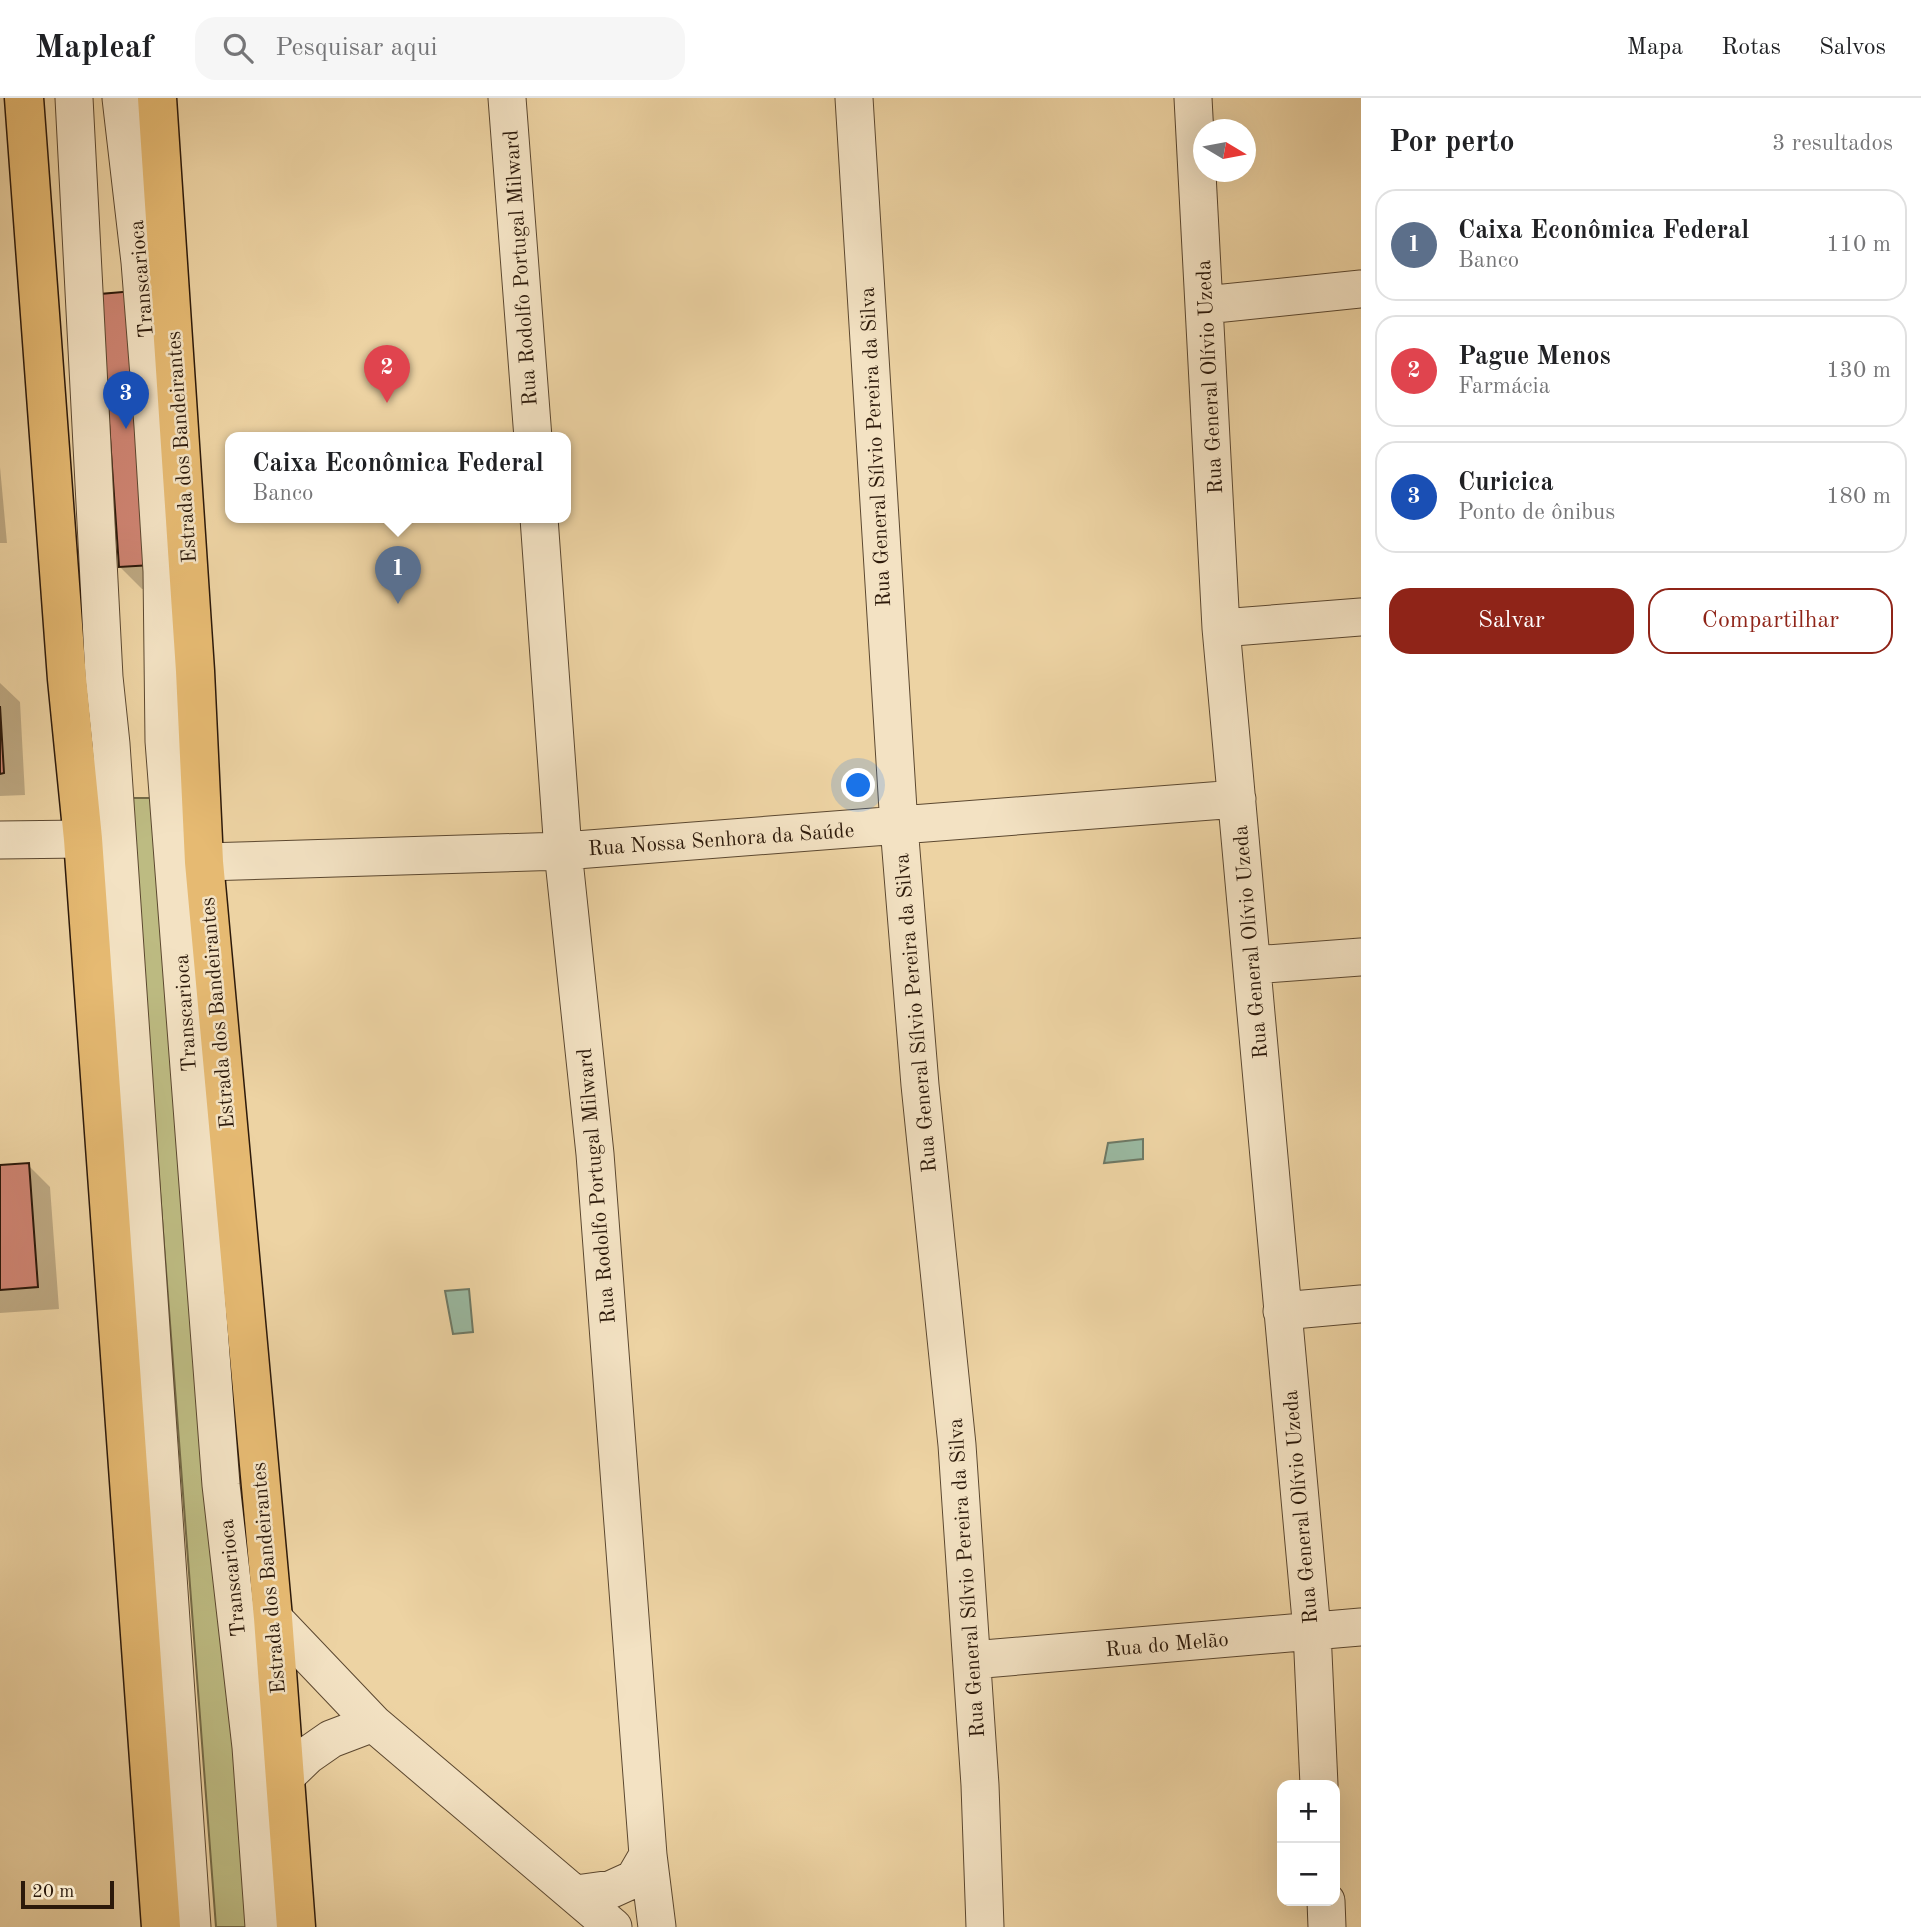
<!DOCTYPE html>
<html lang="pt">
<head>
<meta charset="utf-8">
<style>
  :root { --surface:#fff; --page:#f6f6f6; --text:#202124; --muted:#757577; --line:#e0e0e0; --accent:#8f2418 }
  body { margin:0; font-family:"Old Standard TT",serif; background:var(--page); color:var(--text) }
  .controls { position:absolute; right:21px; bottom:21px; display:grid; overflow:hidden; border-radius:14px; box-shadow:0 7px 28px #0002 }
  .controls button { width:63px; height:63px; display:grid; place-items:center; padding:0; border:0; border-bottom:2px solid var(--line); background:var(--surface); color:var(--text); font:35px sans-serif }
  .compass { position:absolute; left:1193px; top:21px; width:63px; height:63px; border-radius:50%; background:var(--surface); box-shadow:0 7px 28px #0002; rotate:100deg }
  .scale { position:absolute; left:21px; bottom:18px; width:93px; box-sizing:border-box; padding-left:7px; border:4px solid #2c190a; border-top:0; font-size:19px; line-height:24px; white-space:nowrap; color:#2c190a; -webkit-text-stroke:5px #f3e2c3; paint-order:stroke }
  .you { position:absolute; left:859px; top:688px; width:24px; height:24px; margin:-18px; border:5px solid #fff; border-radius:50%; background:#1a73e8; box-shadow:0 0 0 10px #1a73e833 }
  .badge { display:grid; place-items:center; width:46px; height:46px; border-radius:50%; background:var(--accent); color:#fff; font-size:23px; font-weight:700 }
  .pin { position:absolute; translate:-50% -58px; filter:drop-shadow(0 2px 4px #0008) }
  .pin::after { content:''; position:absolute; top:37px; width:24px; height:21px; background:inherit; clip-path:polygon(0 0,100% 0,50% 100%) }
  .popup { position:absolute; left:225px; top:334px; width:346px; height:91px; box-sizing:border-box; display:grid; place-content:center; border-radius:14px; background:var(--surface); filter:drop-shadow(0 2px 5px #0005); font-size:23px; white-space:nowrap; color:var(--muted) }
  .popup b { font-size:26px; color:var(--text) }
  .popup::after { content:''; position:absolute; left:50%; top:100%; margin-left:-14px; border:14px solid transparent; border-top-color:var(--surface) }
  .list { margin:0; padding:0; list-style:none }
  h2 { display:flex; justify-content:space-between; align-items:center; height:91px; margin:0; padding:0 28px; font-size:30px }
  h2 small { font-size:23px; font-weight:400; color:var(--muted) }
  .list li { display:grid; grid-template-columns:46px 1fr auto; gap:21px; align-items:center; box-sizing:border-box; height:112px; margin:0 14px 14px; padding:0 14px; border:2px solid var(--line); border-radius:21px }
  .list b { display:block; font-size:26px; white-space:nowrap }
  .list p { margin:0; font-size:23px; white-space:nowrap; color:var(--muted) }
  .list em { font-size:23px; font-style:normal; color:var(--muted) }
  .actions { display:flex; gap:14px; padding:21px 28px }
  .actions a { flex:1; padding:16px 0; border:2px solid var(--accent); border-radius:21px; text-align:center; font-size:24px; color:var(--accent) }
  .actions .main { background:var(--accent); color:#fff }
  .icon { flex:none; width:38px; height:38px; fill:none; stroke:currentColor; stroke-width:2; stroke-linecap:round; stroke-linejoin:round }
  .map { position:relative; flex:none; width:1361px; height:1829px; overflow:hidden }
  header { display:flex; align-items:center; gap:42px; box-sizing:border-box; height:98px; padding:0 35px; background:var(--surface); border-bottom:2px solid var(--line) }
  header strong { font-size:33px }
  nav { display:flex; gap:38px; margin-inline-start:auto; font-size:24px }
  .search { width:490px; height:63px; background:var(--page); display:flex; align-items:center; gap:18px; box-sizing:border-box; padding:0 24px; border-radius:21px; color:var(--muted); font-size:26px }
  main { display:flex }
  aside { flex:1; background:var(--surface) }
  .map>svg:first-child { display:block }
  .green { fill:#bdbb82; stroke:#746a46; stroke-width:2 }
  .water { fill:#9ab9a1; stroke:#6e7965; stroke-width:2 }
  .shadow { fill:#0003 }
  .building { fill:#ce8472; stroke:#2c190a; stroke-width:2 }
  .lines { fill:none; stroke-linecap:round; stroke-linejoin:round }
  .minor-casing { stroke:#5c4830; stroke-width:39 }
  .major-casing { stroke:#2c190a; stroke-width:41 }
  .minor { stroke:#f3e2c3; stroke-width:37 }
  .major { stroke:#e6ba72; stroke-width:38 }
  .labels { text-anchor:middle; stroke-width:5; stroke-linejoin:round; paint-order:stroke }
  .street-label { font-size:21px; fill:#2c190a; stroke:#f3e2c3 }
</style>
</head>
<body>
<header>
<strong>Mapleaf</strong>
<div class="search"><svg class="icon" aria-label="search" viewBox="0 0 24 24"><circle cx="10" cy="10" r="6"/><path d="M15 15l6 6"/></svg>Pesquisar aqui</div>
<nav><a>Mapa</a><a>Rotas</a><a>Salvos</a></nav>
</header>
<main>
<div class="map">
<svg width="1361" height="1829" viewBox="0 0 1361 1829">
  <rect width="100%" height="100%" fill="#edd3a3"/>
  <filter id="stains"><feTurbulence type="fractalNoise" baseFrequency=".00286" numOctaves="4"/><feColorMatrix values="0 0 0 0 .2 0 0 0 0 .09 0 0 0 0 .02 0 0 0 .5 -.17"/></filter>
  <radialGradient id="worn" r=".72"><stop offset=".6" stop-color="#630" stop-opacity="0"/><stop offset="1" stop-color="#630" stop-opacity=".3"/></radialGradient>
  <path class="green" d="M130 700H163L248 1829H216Z"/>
  <path class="water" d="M1143 1041V1061L1104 1065 1108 1045Z
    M469 1191 473 1234 453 1236 445 1193Z"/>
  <path class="shadow" d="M102 197 174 488 142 491 120 469Z
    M0 369 7 445H0Z
    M0 585 20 604 25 697 0 698Z
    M28 1067 50 1089 59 1211 0 1215V1069Z"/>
  <path class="building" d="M134 193 152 467 119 469 100 196Z
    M0 608 4 675 0 676Z
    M29 1065 38 1189 0 1192V1067Z"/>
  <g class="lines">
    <defs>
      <path id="minor" d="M74 0 104 579 111 646 192 1829
        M121 0 140 164 153 328 162 473 164 643 221 1387 251 1649 264 1829
        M507 0 533 340
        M854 0 899 728 920 987 957 1347 980 1687 985 1829
        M1193 0 1221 530 1312 1533 1319 1687
        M1205 207 1361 191
        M539 420 563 753 595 1056 648 1757 657 1829
        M1221 530 1361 519
        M0 742 83 741
        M204 764 563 753 1237 701
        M1252 867 1361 859
        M1282 1213 1361 1206
        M273 1520 373 1625 613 1829
        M972 1562 1361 1529
        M284 1680 308 1657 331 1641 373 1625
        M576 1796 612 1791 634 1781 648 1757
        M1326 1803 1327 1829"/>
      <path id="major" d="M24 0 67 581 83 741 161 1829
        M157 0 195 573 204 764 273 1520 296 1829"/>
    </defs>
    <use href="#minor" class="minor-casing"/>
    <use href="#major" class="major-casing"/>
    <use href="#minor" class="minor"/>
    <use href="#major" class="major"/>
  </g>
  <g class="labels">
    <g class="street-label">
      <text transform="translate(520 170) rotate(-94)" y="7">Rua Rodolfo Portugal Milward</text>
      <text transform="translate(141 181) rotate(-95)" y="7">Transcarioca</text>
      <text transform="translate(1209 279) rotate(-93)" y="7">Rua General Olívio Uzeda</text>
      <text transform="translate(181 349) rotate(-94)" y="7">Estrada dos Bandeirantes</text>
      <text transform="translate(875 349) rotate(-93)" y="7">Rua General Sílvio Pereira da Silva</text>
      <text transform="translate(721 741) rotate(-4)" y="7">Rua Nossa Senhora da Saúde</text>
      <text transform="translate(1250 844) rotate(-95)" y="7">Rua General Olívio Uzeda</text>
      <text transform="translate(185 915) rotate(-94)" y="7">Transcarioca</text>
      <text transform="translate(217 915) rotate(-95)" y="7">Estrada dos Bandeirantes</text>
      <text transform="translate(915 915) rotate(-95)" y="7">Rua General Sílvio Pereira da Silva</text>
      <text transform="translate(596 1088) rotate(-95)" y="7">Rua Rodolfo Portugal Milward</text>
      <text transform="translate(1300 1409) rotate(-95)" y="7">Rua General Olívio Uzeda</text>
      <text transform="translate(232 1480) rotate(-96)" y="7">Transcarioca</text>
      <text transform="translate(268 1480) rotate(-95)" y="7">Estrada dos Bandeirantes</text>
      <text transform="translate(966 1480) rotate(-94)" y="7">Rua General Sílvio Pereira da Silva</text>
      <text transform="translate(1167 1546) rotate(-5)" y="7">Rua do Melão</text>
    </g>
  </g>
  <rect width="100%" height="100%" filter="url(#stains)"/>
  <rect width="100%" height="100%" fill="url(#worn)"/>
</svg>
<div class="controls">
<button>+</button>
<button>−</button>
</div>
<svg class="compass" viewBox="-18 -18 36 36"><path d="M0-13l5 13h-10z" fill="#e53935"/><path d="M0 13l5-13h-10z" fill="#757577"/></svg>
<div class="scale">20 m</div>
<div class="you"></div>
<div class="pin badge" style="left:398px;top:506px;background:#5c6f8a">1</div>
<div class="popup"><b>Caixa Econômica Federal</b>Banco</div>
<div class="pin badge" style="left:387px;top:305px;background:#e0444e">2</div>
<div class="pin badge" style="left:126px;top:331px;background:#1a4fb4">3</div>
</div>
<aside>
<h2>Por perto<small>3 resultados</small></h2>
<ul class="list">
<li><span class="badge" style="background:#5c6f8a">1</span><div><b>Caixa Econômica Federal</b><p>Banco</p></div><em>110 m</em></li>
<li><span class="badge" style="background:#e0444e">2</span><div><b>Pague Menos</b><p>Farmácia</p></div><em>130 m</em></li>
<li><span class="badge" style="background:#1a4fb4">3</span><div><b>Curicica</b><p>Ponto de ônibus</p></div><em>180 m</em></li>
</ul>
<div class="actions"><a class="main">Salvar</a><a>Compartilhar</a></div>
</aside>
</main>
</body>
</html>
